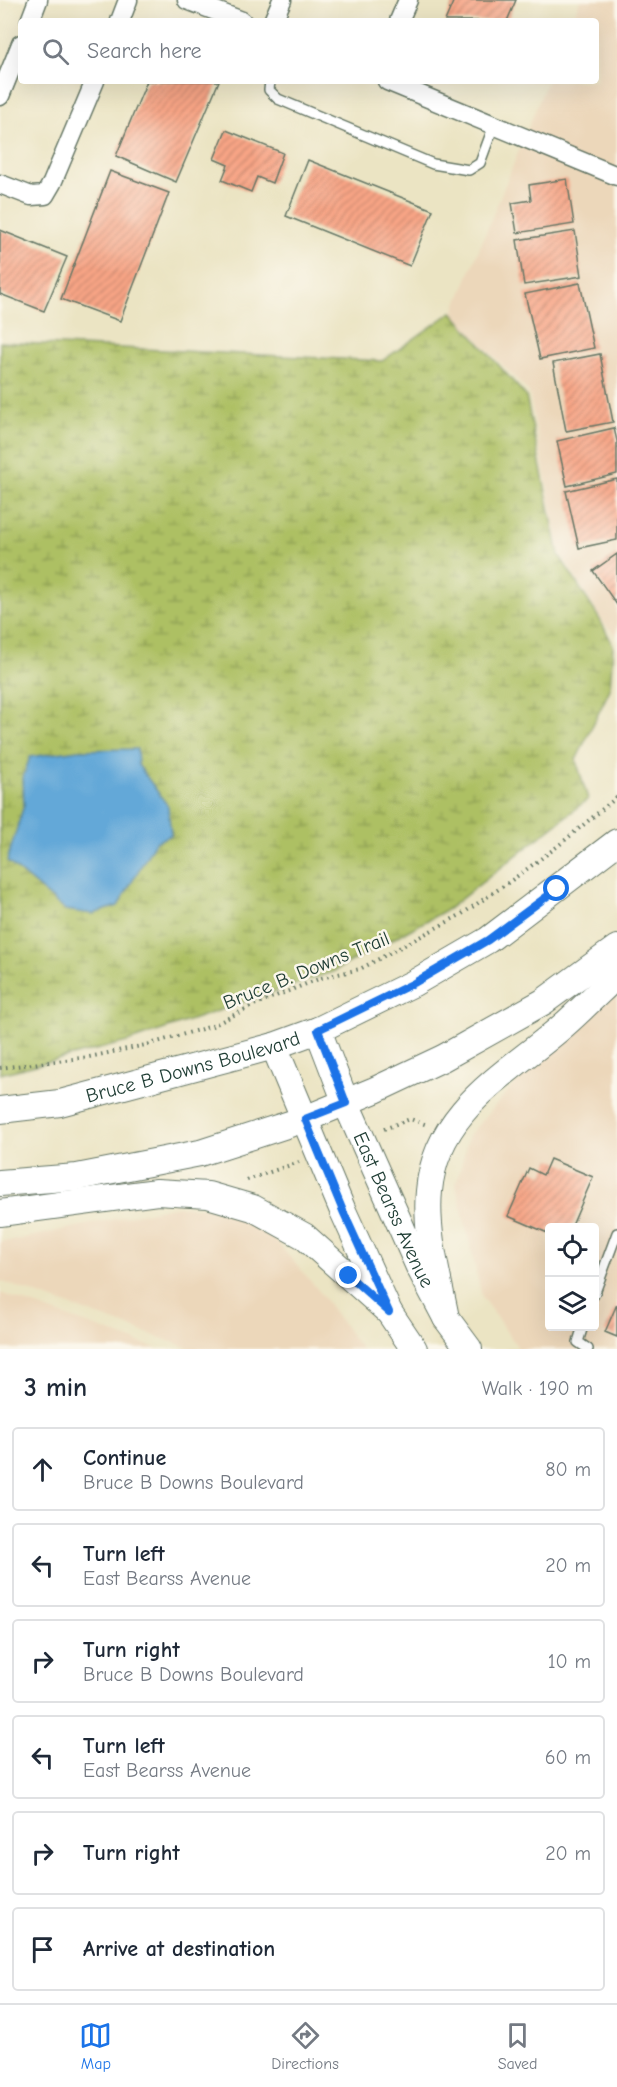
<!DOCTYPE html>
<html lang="en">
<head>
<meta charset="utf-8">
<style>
  :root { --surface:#fff; --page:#f6f6f7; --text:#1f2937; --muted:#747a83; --line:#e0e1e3; --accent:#1a73e8 }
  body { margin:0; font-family:"Comic Neue",sans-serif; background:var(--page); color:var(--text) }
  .controls { position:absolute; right:18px; bottom:18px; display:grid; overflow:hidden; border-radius:6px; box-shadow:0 6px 24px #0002 }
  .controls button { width:54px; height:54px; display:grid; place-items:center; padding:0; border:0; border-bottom:2px solid var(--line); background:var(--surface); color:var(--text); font:30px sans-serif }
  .stop { position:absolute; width:18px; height:18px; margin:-14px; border:4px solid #1a73e8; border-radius:50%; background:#fff }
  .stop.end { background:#1a73e8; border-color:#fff; box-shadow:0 2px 6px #0008 }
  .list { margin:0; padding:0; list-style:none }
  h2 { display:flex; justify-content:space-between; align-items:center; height:78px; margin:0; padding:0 24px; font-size:26px }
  h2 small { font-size:20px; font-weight:400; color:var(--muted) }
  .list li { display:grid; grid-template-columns:39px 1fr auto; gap:18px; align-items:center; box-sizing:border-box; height:84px; margin:0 12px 12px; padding:0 12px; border:2px solid var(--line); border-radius:6px }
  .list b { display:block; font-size:22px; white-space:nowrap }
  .list p { margin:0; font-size:20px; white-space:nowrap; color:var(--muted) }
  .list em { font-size:20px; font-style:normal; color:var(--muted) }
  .icon { flex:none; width:33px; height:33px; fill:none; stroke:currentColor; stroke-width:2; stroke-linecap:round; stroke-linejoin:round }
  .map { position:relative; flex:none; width:617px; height:1349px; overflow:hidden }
  .search { position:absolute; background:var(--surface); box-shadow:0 6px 24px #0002; left:18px; right:18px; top:18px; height:66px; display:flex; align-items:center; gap:15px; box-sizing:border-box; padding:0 21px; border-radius:6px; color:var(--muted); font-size:22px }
  .sheet { height:654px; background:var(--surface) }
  nav { display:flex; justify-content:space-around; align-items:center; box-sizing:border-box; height:84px; border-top:2px solid var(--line); background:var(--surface); font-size:16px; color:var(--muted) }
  nav a { display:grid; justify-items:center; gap:3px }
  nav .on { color:var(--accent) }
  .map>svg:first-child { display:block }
  .built { fill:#ecd7ba; fill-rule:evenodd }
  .wetland { fill:url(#wetland-marsh); stroke:#667e4c; stroke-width:1.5 }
  .water { fill:#63a8d8; stroke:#417286; stroke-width:1.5 }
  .building { fill:url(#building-hatch) }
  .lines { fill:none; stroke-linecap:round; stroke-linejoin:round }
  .service-casing { stroke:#676; stroke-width:12 }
  .minor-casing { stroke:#676; stroke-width:21 }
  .secondary-casing { stroke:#676; stroke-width:28 }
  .path { stroke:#676; stroke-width:4; stroke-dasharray:1.5 4.5; stroke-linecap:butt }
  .service { stroke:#fff; stroke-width:9 }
  .minor { stroke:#fff; stroke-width:18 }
  .secondary { stroke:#fff; stroke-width:26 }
  .route { stroke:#1a73e8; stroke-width:8 }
  .labels { text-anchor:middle; stroke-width:5; stroke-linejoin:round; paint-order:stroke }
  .street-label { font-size:20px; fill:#1f3d34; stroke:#fbf7ec }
</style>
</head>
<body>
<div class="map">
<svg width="617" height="1349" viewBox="0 0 617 1349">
  <defs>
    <pattern id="wetland-marsh" width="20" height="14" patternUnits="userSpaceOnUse" patternTransform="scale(1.5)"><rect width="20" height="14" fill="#adc063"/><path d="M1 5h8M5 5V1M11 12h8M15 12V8" fill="none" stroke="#8c9d52"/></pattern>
    <pattern id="building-hatch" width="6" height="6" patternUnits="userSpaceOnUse" patternTransform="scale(1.5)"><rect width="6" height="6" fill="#f8a485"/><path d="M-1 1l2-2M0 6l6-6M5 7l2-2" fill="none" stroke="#c8876e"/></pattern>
  </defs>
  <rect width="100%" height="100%" fill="#fbf7ec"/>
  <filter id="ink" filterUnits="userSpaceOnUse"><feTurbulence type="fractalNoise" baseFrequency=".0167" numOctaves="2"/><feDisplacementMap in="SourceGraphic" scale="12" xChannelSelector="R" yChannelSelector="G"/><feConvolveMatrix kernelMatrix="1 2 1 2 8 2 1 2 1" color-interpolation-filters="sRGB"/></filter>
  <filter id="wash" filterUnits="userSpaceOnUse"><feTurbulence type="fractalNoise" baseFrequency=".008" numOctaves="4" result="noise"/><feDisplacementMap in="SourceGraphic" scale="24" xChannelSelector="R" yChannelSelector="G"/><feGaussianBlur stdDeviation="1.35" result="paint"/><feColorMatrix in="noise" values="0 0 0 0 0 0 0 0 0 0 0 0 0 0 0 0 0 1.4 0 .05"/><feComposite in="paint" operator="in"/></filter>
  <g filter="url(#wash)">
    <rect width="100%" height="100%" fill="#ebe4c3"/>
    <path class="built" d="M580 0H617V635L605 625 560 552 529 392 453 314 547 81H596V21H572Z
      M617 992V1349H519L482 1297 456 1185 469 1135 527 1070ZM550 1228H594V1326H550Z
      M177 1206 205 1208 248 1220 270 1234 319 1291 361 1349H192L0 1281V1241H10Z
      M0 1293 158 1349H0Z"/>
    <path class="wetland" d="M452 312 526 396 559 555 599 618 613 645 610 689 576 760 588 799 448 909 332 972 127 1042 0 1074V342L382 361Z"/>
    <path class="water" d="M137 749 138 765 168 806 171 835 155 842 118 906 93 914 65 910 7 861 24 805 23 777 30 757 78 750Z"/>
    <g id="blocks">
      <path class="building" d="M454 0H516L507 21H445Z
        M147 81H219L176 182 116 156Z
        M226 130 283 153 272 183 257 177 251 192 222 180 228 165 214 159Z
        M308 160 433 210 410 266 286 216Z
        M110 171 169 193 120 321 61 299Z
        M567 179 574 224 517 233 512 203 531 200 529 185Z
        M0 230 67 257 44 311 0 294Z
        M575 231 582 276 524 285 517 240Z
        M580 283 594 348 540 359 525 294Z
        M600 354 613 422 566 431 553 363Z
        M614 428 617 441V474L567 486 557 441Z
        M617 479V540L579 548 566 491Z
        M617 554V605L593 571Z
        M550 1159 593 1177 571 1228H550V1234L508 1216 529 1168 543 1175Z
        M617 1304V1337L605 1332Z"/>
    </g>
  </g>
  <g filter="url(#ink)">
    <use href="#blocks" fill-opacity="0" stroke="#676" stroke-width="1.5"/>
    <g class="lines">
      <defs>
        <path id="service" d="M270 81 269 90 278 99 433 164 469 170 480 163 494 125
          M594 1295 617 1233
          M583 1326 578 1342 588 1349"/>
        <path id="minor" d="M187 0 242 21
          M30 21 38 0
          M120 21 128 0
          M273 21 282 0
          M399 21 408 0
          M387 81 617 176
          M0 96 21 44
          M0 184 31 196 45 195 52 183 95 81"/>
        <g id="secondary">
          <path id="s1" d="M318 1030 346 1103 419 1267 446 1318 469 1349"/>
          <path d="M274 1046 343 1211 389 1312 414 1349"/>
          <path id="s2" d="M0 1110 60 1103 274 1046 318 1030 414 983 488 940 617 842"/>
          <path d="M0 1183 77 1177 200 1153 305 1119 375 1090 443 1058 543 1002 617 948"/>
          <path d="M0 1213 157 1192 208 1195 253 1208 304 1236 389 1312"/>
          <path d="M446 1318C438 1277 425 1232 429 1191 436 1109 509 1073 564 1025 582 1009 599 992 617 975"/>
        </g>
      </defs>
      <use href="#service" class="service-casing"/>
      <use href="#minor" class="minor-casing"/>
      <use href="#secondary" class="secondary-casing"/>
      <path class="path" d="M0 1068 89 1057 150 1044 212 1026 256 1004 321 978 360 969 462 914 512 880 558 846 617 797
        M384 1129 410 1119 427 1125
        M247 1180 299 1162"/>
      <use href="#service" class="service"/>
      <use href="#minor" class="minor"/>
      <use href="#secondary" class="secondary"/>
    </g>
  </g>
  <g class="lines" filter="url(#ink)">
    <path class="route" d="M349 1276 389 1312 343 1211 305 1119 346 1103 318 1030 414 983 488 940 557 889"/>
  </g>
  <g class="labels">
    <g class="street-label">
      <text transform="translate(306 970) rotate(-22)" y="7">Bruce B. Downs Trail</text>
      <text dy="7" stroke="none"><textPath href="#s2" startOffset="198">Bruce B Downs Boulevard</textPath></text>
      <text dy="7" stroke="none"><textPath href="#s1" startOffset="195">East Bearss Avenue</textPath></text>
    </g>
  </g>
</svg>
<div class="controls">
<button><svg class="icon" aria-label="locate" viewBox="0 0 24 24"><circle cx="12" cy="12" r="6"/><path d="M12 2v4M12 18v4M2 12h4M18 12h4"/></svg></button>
<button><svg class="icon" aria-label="layers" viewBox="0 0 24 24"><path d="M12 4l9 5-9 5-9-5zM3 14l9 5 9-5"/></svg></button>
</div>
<div class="stop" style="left:557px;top:889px"></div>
<div class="stop end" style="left:349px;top:1276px"></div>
<div class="search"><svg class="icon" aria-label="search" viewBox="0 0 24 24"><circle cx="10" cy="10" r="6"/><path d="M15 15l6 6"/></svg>Search here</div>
</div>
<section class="sheet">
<h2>3 min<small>Walk · 190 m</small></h2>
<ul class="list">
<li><svg class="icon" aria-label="ahead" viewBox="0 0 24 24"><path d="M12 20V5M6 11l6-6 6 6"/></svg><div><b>Continue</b><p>Bruce B Downs Boulevard</p></div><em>80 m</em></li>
<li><svg class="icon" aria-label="left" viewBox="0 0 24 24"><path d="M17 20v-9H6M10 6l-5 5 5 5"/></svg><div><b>Turn left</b><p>East Bearss Avenue</p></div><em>20 m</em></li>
<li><svg class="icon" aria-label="right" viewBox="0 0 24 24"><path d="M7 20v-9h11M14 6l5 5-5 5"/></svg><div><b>Turn right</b><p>Bruce B Downs Boulevard</p></div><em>10 m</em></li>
<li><svg class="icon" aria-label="left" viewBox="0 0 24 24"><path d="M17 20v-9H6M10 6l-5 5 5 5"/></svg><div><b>Turn left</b><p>East Bearss Avenue</p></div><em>60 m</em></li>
<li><svg class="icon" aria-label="right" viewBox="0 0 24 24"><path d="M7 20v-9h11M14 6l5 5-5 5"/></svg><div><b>Turn right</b></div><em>20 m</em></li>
<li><svg class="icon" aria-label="arrive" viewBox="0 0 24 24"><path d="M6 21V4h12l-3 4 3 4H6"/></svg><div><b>Arrive at destination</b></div></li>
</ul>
</section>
<nav>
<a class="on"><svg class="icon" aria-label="map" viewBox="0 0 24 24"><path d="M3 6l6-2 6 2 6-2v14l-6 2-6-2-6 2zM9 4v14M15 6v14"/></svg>Map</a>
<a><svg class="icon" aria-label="directions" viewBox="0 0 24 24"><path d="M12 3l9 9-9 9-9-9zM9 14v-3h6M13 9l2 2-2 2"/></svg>Directions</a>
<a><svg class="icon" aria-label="saved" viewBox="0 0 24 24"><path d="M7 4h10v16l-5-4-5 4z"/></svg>Saved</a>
</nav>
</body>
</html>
